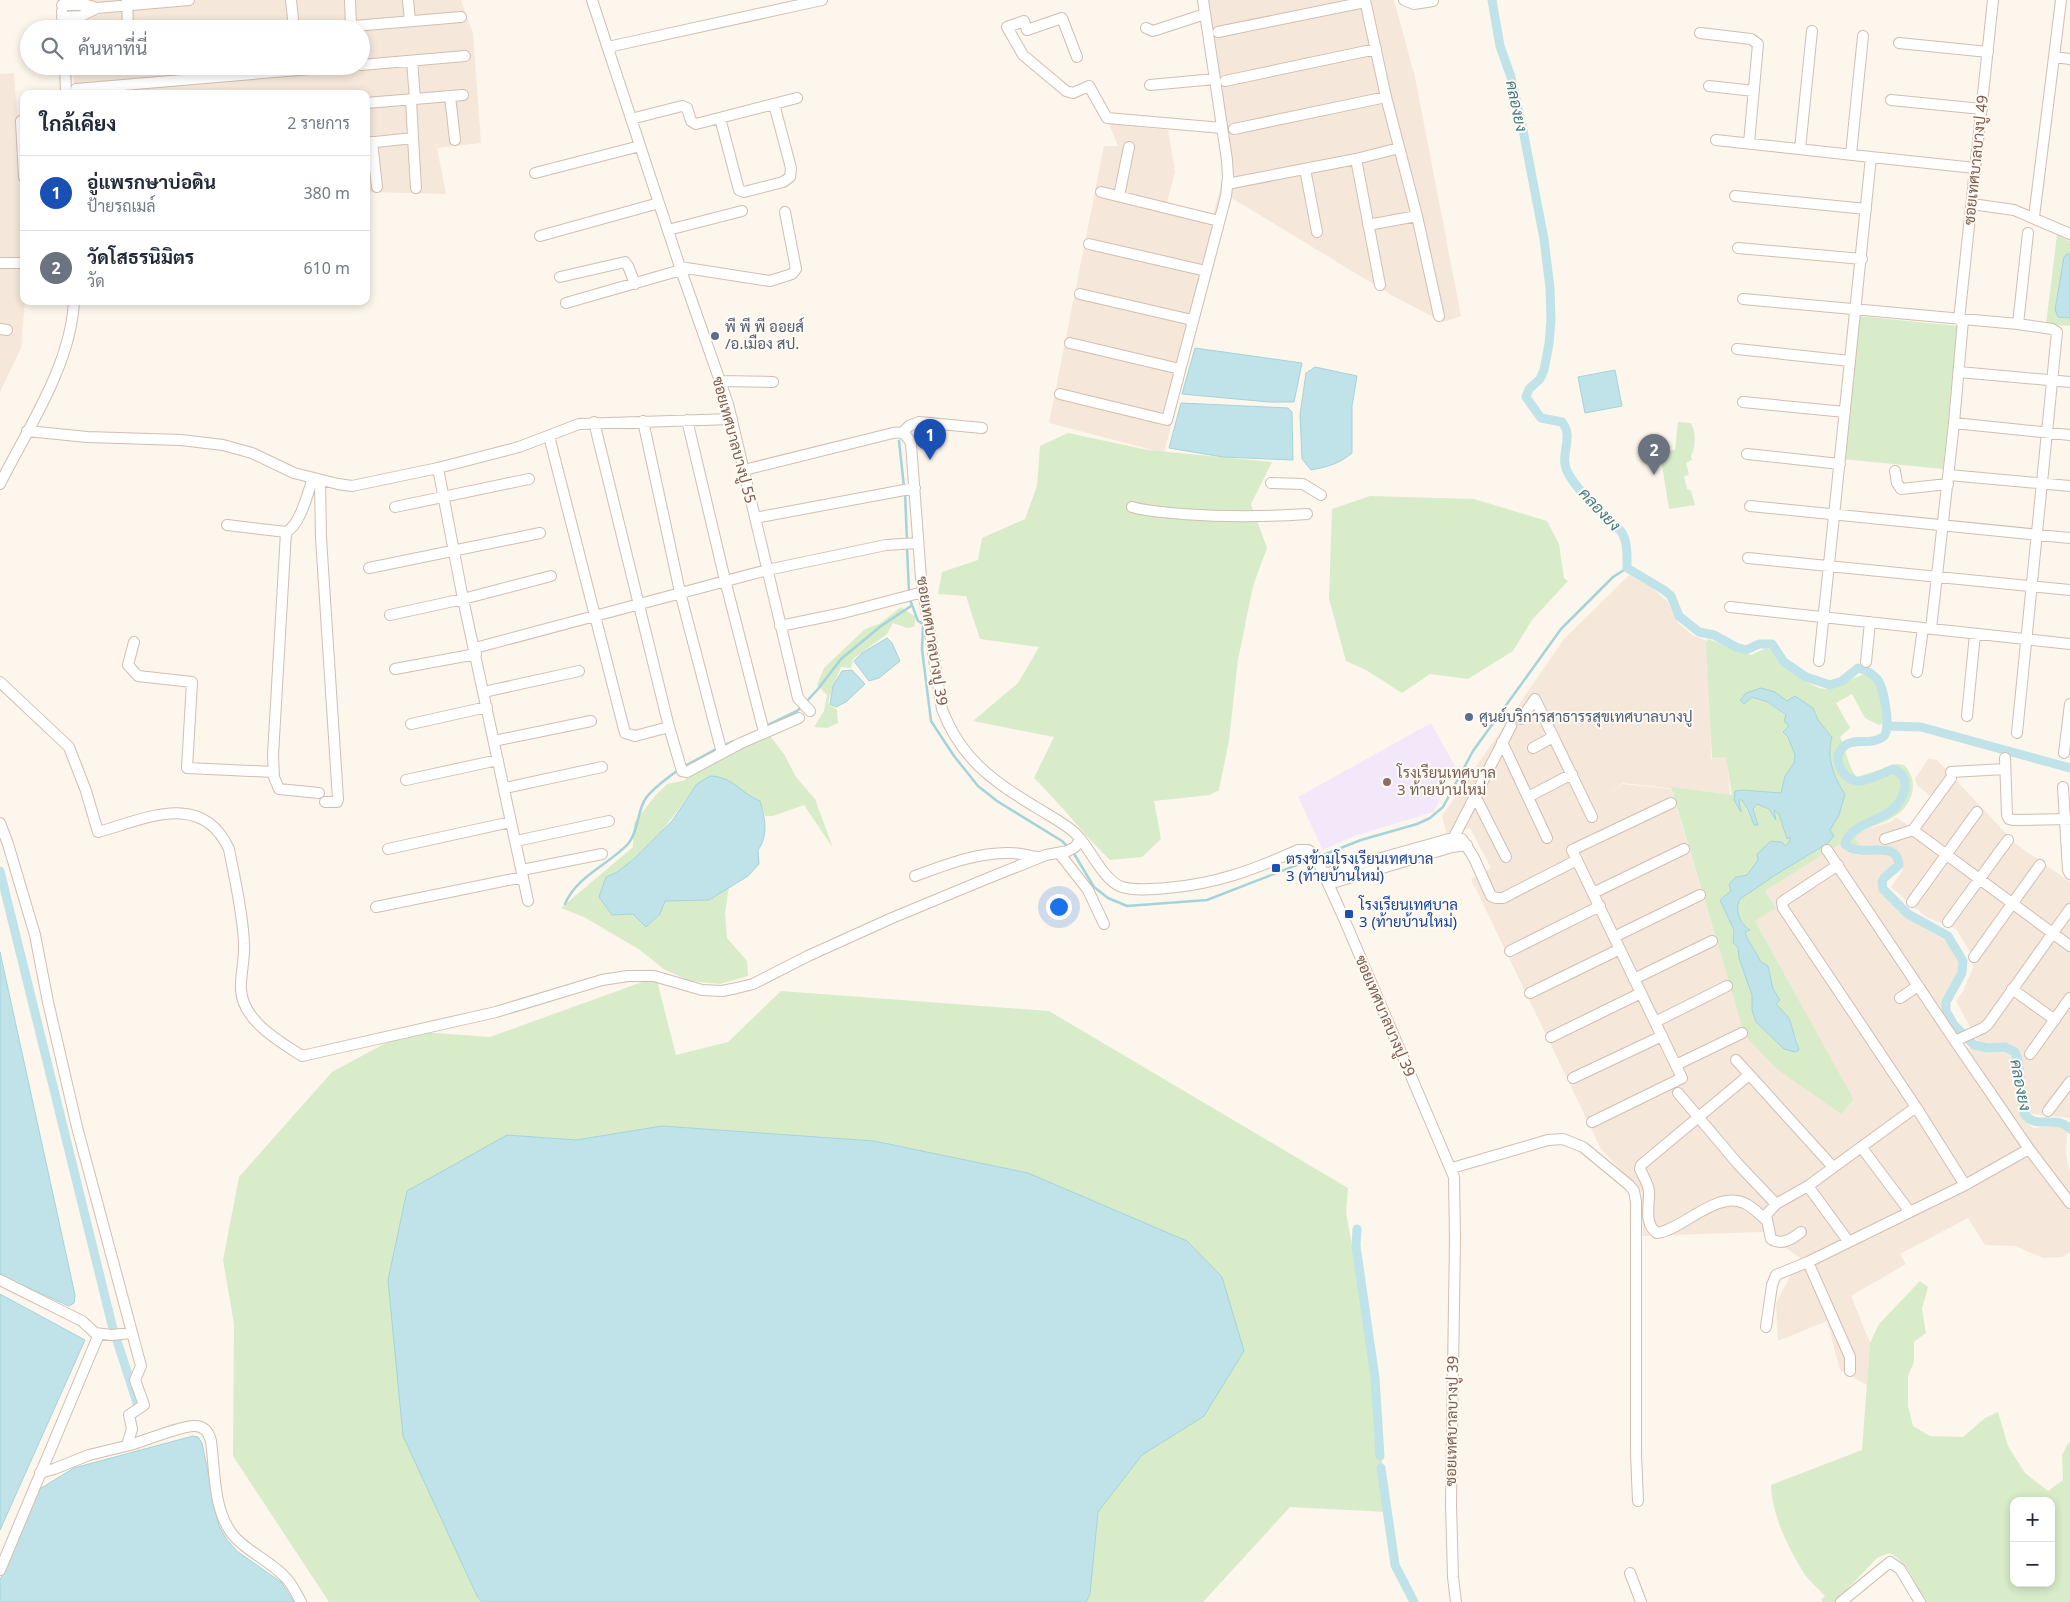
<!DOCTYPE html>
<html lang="th">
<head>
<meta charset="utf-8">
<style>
  :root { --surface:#fff; --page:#f6f6f7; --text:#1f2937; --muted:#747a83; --line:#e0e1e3; --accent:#e76f51 }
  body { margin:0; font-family:"Noto Sans",Sarabun,sans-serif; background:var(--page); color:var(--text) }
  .controls { position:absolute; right:15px; bottom:15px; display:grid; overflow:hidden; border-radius:10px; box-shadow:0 2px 8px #0003 }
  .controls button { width:45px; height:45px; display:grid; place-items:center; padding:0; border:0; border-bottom:1px solid var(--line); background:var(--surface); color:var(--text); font:25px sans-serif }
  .you { position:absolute; left:1058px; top:906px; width:18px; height:18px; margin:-12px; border:4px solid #fff; border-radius:50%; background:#1a73e8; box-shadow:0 0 0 8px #1a73e833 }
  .badge { display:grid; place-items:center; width:32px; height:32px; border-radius:50%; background:var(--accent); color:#fff; font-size:16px; font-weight:700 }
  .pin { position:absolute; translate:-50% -41px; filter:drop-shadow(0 1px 2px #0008) }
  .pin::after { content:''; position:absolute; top:26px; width:18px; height:15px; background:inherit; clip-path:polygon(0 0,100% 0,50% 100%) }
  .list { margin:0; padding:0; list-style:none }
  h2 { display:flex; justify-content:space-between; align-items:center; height:65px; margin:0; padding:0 20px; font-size:21px }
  h2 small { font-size:16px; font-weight:400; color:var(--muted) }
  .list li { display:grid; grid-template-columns:32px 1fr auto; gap:15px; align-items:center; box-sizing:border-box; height:75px; padding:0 20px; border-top:1px solid var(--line) }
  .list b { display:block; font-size:19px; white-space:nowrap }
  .list p { margin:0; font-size:16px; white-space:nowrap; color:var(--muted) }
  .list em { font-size:16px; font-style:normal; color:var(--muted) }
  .icon { flex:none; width:28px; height:28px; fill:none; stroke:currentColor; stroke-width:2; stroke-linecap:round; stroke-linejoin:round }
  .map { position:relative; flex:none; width:2070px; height:1602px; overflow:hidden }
  .search { position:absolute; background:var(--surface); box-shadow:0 2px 8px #0003; left:20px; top:20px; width:350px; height:55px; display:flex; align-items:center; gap:12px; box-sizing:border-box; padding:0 18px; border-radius:28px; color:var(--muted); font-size:19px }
  .panel { position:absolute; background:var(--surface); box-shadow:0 2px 8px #0003; left:20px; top:90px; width:350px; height:215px; border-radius:10px }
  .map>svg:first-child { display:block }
  .residential { fill:#f5e8da }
  .education { fill:#f3e8fa }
  .green { fill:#d8ecc9; fill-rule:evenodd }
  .water { fill:#bfe3e8; stroke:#a5d3da }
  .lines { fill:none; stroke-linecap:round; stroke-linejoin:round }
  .stream { stroke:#a5d3da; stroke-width:2.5 }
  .canal { stroke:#bfe3e8; stroke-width:9 }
  .minor-casing { stroke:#d1beb0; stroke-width:12 }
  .minor { stroke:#fff; stroke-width:10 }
  .service-dot { fill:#5c6f8a; stroke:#fffaf3; stroke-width:2 }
  .education-dot { fill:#8d6e63; stroke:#fffaf3; stroke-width:2 }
  .transit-dot { fill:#1a4fb4; stroke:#fffaf3; stroke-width:2 }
  .labels { text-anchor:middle; stroke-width:4; stroke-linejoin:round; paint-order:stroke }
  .street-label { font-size:15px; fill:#7a5c4d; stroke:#fffaf3 }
  .service-label { font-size:15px; fill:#4e5e75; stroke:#fffaf3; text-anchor:start }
  .education-label { font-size:15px; fill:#785e54; stroke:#fffaf3; text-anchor:start }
  .transit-label { font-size:15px; fill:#164399; stroke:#fffaf3; text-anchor:start }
  .water-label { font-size:16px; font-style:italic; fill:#437c86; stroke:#fffaf3 }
</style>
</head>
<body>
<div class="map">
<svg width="2070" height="1602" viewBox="0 0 2070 1602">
  <rect width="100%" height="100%" fill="#fdf6ec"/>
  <path class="residential" d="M71 0H461L473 33 481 143 437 148 446 194 366 192V94H74L73 66H361V29H72Z
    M1201 0H1394L1415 77 1461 316 1443 322 1393 296 1230 197 1164 453 1049 423 1104 146H1118L1109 124 1168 130 1175 172 1166 206 1213 215 1226 167Z
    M14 73 23 188 21 253 25 301 21 348 0 392V74Z
    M1629 575 1652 588 1667 601 1678 623 1694 636 1706 640 1710 685 1711 759 1727 755 1730 795 1623 783 1607 796 1623 784 1671 789 1738 1012 1840 1114 1854 1101 1755 921 1765 891 1841 842 1854 855 1890 853 1895 858 1897 864 1879 882 1880 890 1896 907 1925 929 1948 942 1959 957 1961 966 1945 998 1944 1007 1953 1030 1968 1048 1980 1050 2008 1051 2012 1055 2015 1062 2019 1105 2026 1121 2033 1128 2061 1125 2067 1131 2066 1154 2070 1173V1252L2062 1257 2043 1258 2015 1246 1985 1245 1968 1218 1900 1254 1906 1264 1851 1296 1870 1343 1867 1385 1840 1370 1827 1321 1778 1341 1776 1303 1800 1258 1764 1232 1643 1236 1642 1193 1601 1149 1471 879 1491 868 1470 828 1447 835 1442 816 1564 639Z
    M1928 759 1937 760 2016 844 2070 882V1118L2025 1113 2017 1053 2011 1048 2006 1047H1996L1979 1044 1956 1001 1963 991 1973 968 1969 950 1956 929 1926 917 1891 887 1903 870 1901 859 1889 850 1854 849 1853 836 1867 829 1890 822 1896 817 1912 828 1931 797 1917 785 1915 779Z"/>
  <path class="education" d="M1431 723 1455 766 1434 812 1354 836 1323 850 1298 797Z"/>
  <path class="green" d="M2057 235 2070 241V254H2067L2058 317 2070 318V326L2046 324Z
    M1858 316 1958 326 1943 469 1843 459Z
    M1678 422 1691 423C1696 434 1696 444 1691 456L1692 460 1686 463 1689 475 1684 476 1687 489 1691 491 1695 505 1669 509 1662 465 1652 452 1675 450Z
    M1068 433 1148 450 1272 462 1251 504 1267 548 1253 586 1238 660 1229 740 1219 790 1210 795 1154 801 1161 839 1142 857 1110 860C1083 834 1061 804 1034 778L1054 737 973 721 1018 683 1039 647 980 639 966 596 938 594 942 572 978 560 982 538 1025 519 1037 486 1040 446Z
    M1370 496 1474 499 1547 521 1559 544 1564 578 1568 581 1532 620 1513 651 1468 679 1430 674 1402 693 1366 670 1346 661 1329 599 1332 509Z
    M901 607 916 617 914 627 907 628 893 623 887 634 853 659 851 668 841 667 833 686 828 703 837 710 838 723 827 728 814 727 824 711 827 695 817 685 824 668 865 629 879 624Z
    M1708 639 1751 655 1766 648C1775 650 1775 659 1781 664 1789 671 1807 683 1817 687 1840 698 1867 656 1878 685 1882 696 1883 708 1885 719L1884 723 1879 725 1865 718 1852 694 1836 703 1850 728 1840 737C1846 749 1848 768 1857 777L1897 764 1904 765C1921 782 1912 807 1892 818 1878 827 1866 824 1855 839L1863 849 1854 855 1841 843 1765 891 1776 908 1755 921 1854 1100 1841 1114 1777 1069 1745 1036 1671 787 1732 795 1726 757 1712 758 1706 643ZM1775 692 1787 701 1796 697 1813 708 1818 720 1832 736C1826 757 1834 778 1845 794L1829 830 1834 836 1828 843 1777 874 1740 899C1734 909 1740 924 1749 930L1745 931C1748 943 1756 950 1760 961L1768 967 1773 989 1780 1000 1776 1004 1797 1039 1799 1051 1784 1049 1756 1022 1752 1010V995L1739 958 1738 947 1733 943 1734 930 1720 900 1731 891 1736 877 1747 875C1761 853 1774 857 1790 841V837L1787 838 1779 814 1774 809 1776 818 1769 809 1758 804 1753 809 1758 825H1754L1742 800H1739L1741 811 1735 791 1743 790 1781 793 1785 776 1794 763 1795 755 1788 737 1790 726 1786 716 1768 702 1752 697Z
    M754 737H771L784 754 796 777 815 799 833 848 804 805 773 816H765L760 801 697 784C674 816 643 861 606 877L633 914H660L665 901 709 900 729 886 725 913 727 938 747 961 748 976 720 984 690 981 665 970 640 950 584 917 561 908 633 847 634 823 655 796 667 784 683 781 719 755Z
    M656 977 676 1055 728 1042 781 991 1049 1011 1348 1188 1346 1212 1372 1359 1387 1512 1290 1507 1203 1602H1086L1090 1594 1098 1512 1142 1455 1204 1416 875 1141 662 1126 576 1140 507 1135 477 1596 482 1602H329L233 1456 234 1324 223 1260 239 1177 332 1072 408 1031 490 1037Z
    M1920 1281 1928 1287 1922 1309 1926 1333 1914 1342V1362L1908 1376V1406L1913 1426 1930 1436 1963 1437 1985 1418 1998 1412 2008 1446 2025 1473 2048 1491 2063 1480 2062 1455 2068 1443H2070V1602H1925C1915 1583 1909 1564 1890 1553L1877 1558 1835 1602H1823L1821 1600 1825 1596C1819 1589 1811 1583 1806 1576 1789 1550 1772 1516 1771 1485L1862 1450 1870 1343 1879 1324ZM2014 1501H2051V1583H2014Z"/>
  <path class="water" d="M2067 254H2070V318L2058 317 2055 310 2064 257Z
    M1195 348 1302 363 1294 402H1269L1182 394Z
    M1315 367 1357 376 1352 406V453C1339 464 1327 467 1311 470L1302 459 1300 415 1306 373Z
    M1615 370 1622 406 1585 413 1578 377Z
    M1181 403 1288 408 1292 412 1293 460 1223 457 1169 448Z
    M887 638 892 643 900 661 879 678 869 681 854 661 862 653Z
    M852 670 865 684 846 702 836 707 830 704 833 686 842 671Z
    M1761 688 1775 692 1787 701 1795 696 1813 708 1818 720 1832 737C1826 757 1834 778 1845 794L1839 815 1830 830 1834 836 1828 843 1777 874 1740 899C1734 910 1740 924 1750 930L1745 932C1748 943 1756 950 1760 961L1768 966 1773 989 1780 1000 1776 1004 1789 1018 1799 1050 1795 1052 1784 1049 1756 1022 1752 1010V995L1739 958 1738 947 1733 943 1734 930 1720 900 1731 891 1729 884 1736 877 1747 875 1758 860 1757 854 1771 841 1782 842 1785 846 1790 841V837L1787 839 1779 814 1774 810 1776 820 1769 809 1757 804 1753 809 1758 825H1754L1748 810 1742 800H1739L1741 812 1734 800 1735 791 1743 790 1781 793 1785 776 1794 763 1795 755 1788 737 1783 732 1789 726 1784 721 1786 715 1768 702 1752 697 1744 704 1740 700 1746 693Z
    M710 776C732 776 742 794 760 801 765 818 769 835 758 850L759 864 748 876 709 900 665 901 660 914 646 927 633 914 612 915 599 897 606 877 617 872 634 859 672 821 697 784Z
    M0 952 75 1295 74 1303 69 1306 0 1275Z
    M662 1126 874 1141 1028 1173 1187 1241 1222 1277 1244 1351 1204 1416 1142 1455 1098 1512 1090 1594 1086 1602H482L477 1596 403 1436 388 1280 407 1191 507 1135 576 1140Z
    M0 1294 85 1340 0 1530Z
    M193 1436 198 1437 202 1443 219 1526 227 1540 238 1552 281 1582 294 1602H0V1580L38 1490 74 1468Z"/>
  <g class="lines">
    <path class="stream" d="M899 441 904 487
      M905 492 907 542
      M907 547 909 592
      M909 597 918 621 923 624 922 649 931 721 954 756 978 786 997 801 1062 841 1069 848
      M806 702 818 689 841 659 881 626 911 606
      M766 726 797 711 802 706
      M723 746 734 741
      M683 767 718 748
      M1073 852 1094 887 1108 898 1127 906 1207 900 1310 860
      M1323 855 1361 840 1417 824 1430 818 1443 807 1473 751 1561 629 1613 577 1627 568
      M565 904C577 876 608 865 628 844 639 831 637 810 646 798 654 787 668 778 678 770"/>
    <path class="canal" d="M1492 0 1500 46 1511 77 1523 130 1544 239 1550 288 1551 320 1549 344 1544 370 1540 379 1529 389 1526 397 1541 418 1562 422C1575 438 1558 455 1568 473 1578 491 1594 505 1609 520 1614 525 1622 530 1624 537 1628 547 1627 558 1627 568L1664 590 1671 596 1679 616 1699 632 1714 635 1736 647 1746 650 1759 644H1772L1784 662 1806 677 1830 685 1842 681 1858 668C1866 670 1872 673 1877 679 1884 687 1892 731 1883 737 1871 746 1853 737 1843 747 1829 761 1847 784 1861 781 1871 780 1883 773 1893 769 1913 777 1905 798 1892 810 1878 822 1850 824 1845 844 1861 860 1897 837 1899 865L1884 878 1882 882 1883 889 1908 914 1948 936 1963 961 1962 973 1946 1002V1011L1954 1025 1974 1045 1987 1048 2005 1047 2015 1052 2018 1060 2024 1113C2034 1131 2058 1114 2070 1129
      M1887 726 1921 727 2070 768
      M0 871 112 1325 138 1406
      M1357 1229 1356 1246 1375 1378 1380 1456
      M1381 1468 1395 1565 1414 1602"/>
    <defs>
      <path id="minor" d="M127 0 128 29
        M291 0 294 29
        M350 0 351 26
        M408 0 410 21
        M592 0 681 270 728 404 798 698 810 711
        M1365 0 1386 97 1417 216 1439 316
        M1404 0 1414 4 1433 1
        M2061 0 2054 57 2070 59
        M62 5H87L97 8 189 0
        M62 11 63 29
        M62 17 81 16 97 8
        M1146 28 1153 31 1205 14
        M318 29 461 17
        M1218 32 1365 2
        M1700 33 1751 39 1758 44 1749 143
        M1899 43 1988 52
        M608 47 822 0
        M1077 57 1062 18 1027 30 1024 21 1007 27 1023 55 1066 91 1073 93 1089 86 1107 118 1222 128
        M412 61 415 99
        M361 65 465 56
        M65 66 66 94
        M1225 81 1376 49
        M1150 85 1215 79
        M1709 86 1754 91
        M76 89 346 66
        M450 96 455 140
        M1891 100 1982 109
        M366 103 463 95
        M720 118 739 190 744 192 783 182 790 177 791 168 774 104
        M631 119 682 106 687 108 691 121 696 124 797 98
        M21 121 24 177
        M1234 129 1386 97
        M413 138 416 188
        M1716 140 1871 157
        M372 142 377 187
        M366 143 413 138 411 99
        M1800 149 1812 31
        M1851 154 1863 36
        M1356 159 1380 285
        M1305 169 1317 232
        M535 173 640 146
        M1227 184 1356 159 1399 148
        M1101 192 1219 221
        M1119 196 1129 147
        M1735 196 1866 209
        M1972 204 2014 210 2070 234
        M2034 217 2054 57
        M1368 225 1417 216
        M668 230 742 211
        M540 236 659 203
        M1089 244 1206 271
        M1738 248 1862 259
        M0 263H24
        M680 267 770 281 792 274 796 269 785 212
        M560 277 625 262 628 266 635 284
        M1080 294 1192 320
        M1743 299 2018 324 2052 329 2057 332 2017 733
        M566 303 681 270
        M1959 320 1993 0
        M2018 324 2028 233
        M0 329 7 330
        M1070 343 1180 369
        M1737 349 1850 361
        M1959 372 2070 382
        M720 381 773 382
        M1060 394 1167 420 1226 196 1228 177 1227 160 1203 0
        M1743 402 1845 412
        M687 420 725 580 764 732
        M643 421 680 592 722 753
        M594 422 669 727 682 771 687 772 741 743 799 718
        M1954 423 2070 435
        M27 431 87 437 181 440 223 445 252 453 294 473 338 484 352 486 438 468 519 447 579 424 732 419
        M902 433 909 426 919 422 982 428
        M549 436 625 733 635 736 669 727
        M1747 454 1840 464
        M438 468 463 599 528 901
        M744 470 893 433C903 431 908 436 911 444L921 578 942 709C960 757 992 781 1034 806 1048 815 1063 822 1075 833 1090 847 1103 881 1122 887 1136 891 1152 889 1167 888 1216 884 1253 870 1298 850H1308L1315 855 1345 921 1454 1177 1455 1239 1451 1504 1453 1577 1456 1602
        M1895 471 1897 483 1901 489 1948 484
        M1949 475 2070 486
        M320 480 321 538 338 799 337 802H325
        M1271 483 1303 484 1321 495
        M0 484C28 428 71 365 74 301
        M1750 506 2070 538
        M395 507 529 479
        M1132 507C1149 512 1165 512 1182 514 1224 517 1265 517 1307 514
        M755 518 915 488
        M227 525 286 532C300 526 308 492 313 478
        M286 532 273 755 274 777 279 789 319 793
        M1748 558 2070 590
        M369 568 540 533
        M1730 607 2070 644
        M390 615 463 599 551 576
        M780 626 843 613 923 592
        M1931 629 1954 423 1963 320
        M134 642 128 665 138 676 192 682 187 768 274 772
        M475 648 767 570 886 545 918 543
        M1819 661 1871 157 1975 168
        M1866 662 1870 622
        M395 669 476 654
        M1917 672 1923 628
        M0 682 69 747 86 791 98 832C145 819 202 790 229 849 235 881 243 913 244 944 245 960 240 975 241 990 243 1021 279 1041 302 1056L496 1012 602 980 628 976H654L702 990 722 991 737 988 753 984 808 956 892 918 986 879 1046 855 1068 851 1075 847 1081 839
        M484 692 579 671
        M1967 716 1975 634
        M1521 719 1535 699 1592 817
        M411 724 487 707
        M494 741 591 721
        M1502 742 1547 838
        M1533 748 1553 737
        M2064 753 2070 704
        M2005 758 2007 815 2009 819 2013 820 2070 819
        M1951 772 2005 769
        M1951 778 1913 830 2070 946
        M406 780 498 760
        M2063 787 2068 870 2070 874
        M505 788 602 767
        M1475 796 1506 857
        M1528 797 1572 774
        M0 823 8 844 35 935 48 1002 77 1127 141 1366 135 1380 144 1405 129 1415 132 1429 128 1442 130 1445C144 1441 183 1425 195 1426 205 1426 209 1433 211 1441 215 1471 213 1510 233 1535 247 1552 269 1560 284 1576 292 1583 296 1593 301 1602
        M1453 839 1511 726
        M1885 839 1913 830
        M516 841 609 821
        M388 849 511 822
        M1827 850 1955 1041 2029 1149 2070 1203
        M1059 853 1088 890 1104 924
        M1838 865 1782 902 1783 908 1916 1107 1965 1185
        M522 870 602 854
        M1324 874 1449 839H1462L1474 858 1491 896 1496 898H1503L1577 860
        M915 876C945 865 977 852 1011 853 1020 853 1029 856 1038 857
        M1329 884 1452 847 1467 845
        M1593 893 1684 849
        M1912 902 1977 812
        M376 907 523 877
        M1948 922 2008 840
        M1614 937 1700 895
        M1510 951 1600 906
        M1974 957 2040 865
        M1634 979 1712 941
        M2012 989 2055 1020
        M1530 993 1620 949
        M1900 998 1918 986
        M1655 1022 1727 986
        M1551 1037 1641 993
        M1955 1041 1983 1028 1988 1024 2070 909
        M2030 1054 2070 998
        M1736 1060 1833 1167
        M1676 1065 1742 1033
        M1749 1075 1641 1165 1640 1169C1643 1176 1648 1183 1649 1191 1650 1205 1643 1223 1657 1233 1682 1230 1717 1190 1744 1203 1752 1206 1759 1214 1766 1220
        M1573 1078 1662 1036
        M1678 1093 1738 1164 1776 1204 1808 1186 1848 1241
        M2048 1111 2070 1082
        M1592 1122 1682 1078 1572 850 1671 803
        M1862 1148 1910 1212
        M1452 1168 1548 1140 1563 1139 1583 1147 1629 1185 1634 1191 1636 1202V1454L1638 1501
        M1808 1186 1916 1107
        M1776 1204 1766 1215 1771 1239C1782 1246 1792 1239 1801 1232
        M1808 1262 1850 1357V1371
        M0 1280 82 1321 95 1333 111 1335 132 1333
        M1766 1327 1772 1285 1776 1275 1808 1262 1965 1185 2029 1149
        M40 1473 54 1469 89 1455 130 1445
        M0 1570 99 1334
        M1630 1573 1641 1602
        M1841 1602 1890 1562 1900 1569 1920 1602"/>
    </defs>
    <use href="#minor" class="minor-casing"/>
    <use href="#minor" class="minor"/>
  </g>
  <g class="service-dot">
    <circle cx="715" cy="336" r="5"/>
    <circle cx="1469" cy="717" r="5"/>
  </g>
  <circle class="education-dot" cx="1387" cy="782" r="5"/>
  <g class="transit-dot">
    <rect x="1271" y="863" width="10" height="10" rx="2.5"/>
    <rect x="1344" y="909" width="10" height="10" rx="2.5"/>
  </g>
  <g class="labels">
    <g class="street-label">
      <text transform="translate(1976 160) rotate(-84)" y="5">ซอยเทศบาลบางปู 49</text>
      <text transform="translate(734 440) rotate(75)" y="5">ซอยเทศบาลบางปู 55</text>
      <text transform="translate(932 641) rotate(81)" y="5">ซอยเทศบาลบางปู 39</text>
      <text transform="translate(1385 1016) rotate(67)" y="5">ซอยเทศบาลบางปู 39</text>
      <text transform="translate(1452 1421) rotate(-89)" y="5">ซอยเทศบาลบางปู 39</text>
    </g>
    <g class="service-label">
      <text x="725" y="332">พี พี พี ออยส์<tspan x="725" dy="17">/อ.เมือง สป.</tspan></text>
      <text x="1479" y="722">ศูนย์บริการสาธารรสุขเทศบาลบางปู</text>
    </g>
    <g class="education-label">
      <text x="1397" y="778">โรงเรียนเทศบาล<tspan x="1397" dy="17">3 ท้ายบ้านใหม่</tspan></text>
    </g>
    <g class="transit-label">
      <text x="1286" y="864">ตรงข้ามโรงเรียนเทศบาล<tspan x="1286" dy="17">3 (ท้ายบ้านใหม่)</tspan></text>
      <text x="1359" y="910">โรงเรียนเทศบาล<tspan x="1359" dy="17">3 (ท้ายบ้านใหม่)</tspan></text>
    </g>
    <g class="water-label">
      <text transform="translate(1517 106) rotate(78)" y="6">คลองยง</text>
      <text transform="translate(1600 509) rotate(47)" y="6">คลองยง</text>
      <text transform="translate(2021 1085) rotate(79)" y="6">คลองยง</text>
    </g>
  </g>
</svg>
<div class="controls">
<button>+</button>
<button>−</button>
</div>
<div class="you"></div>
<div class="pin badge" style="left:930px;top:460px;background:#1a4fb4">1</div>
<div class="pin badge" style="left:1654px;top:475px;background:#6b7280">2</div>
<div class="search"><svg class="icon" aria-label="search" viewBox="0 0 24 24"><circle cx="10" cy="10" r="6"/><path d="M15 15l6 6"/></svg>ค้นหาที่นี่</div>
<section class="panel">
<h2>ใกล้เคียง<small>2 รายการ</small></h2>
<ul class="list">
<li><span class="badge" style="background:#1a4fb4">1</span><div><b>อู่แพรกษาบ่อดิน</b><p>ป้ายรถเมล์</p></div><em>380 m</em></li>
<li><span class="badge" style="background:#6b7280">2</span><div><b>วัดโสธรนิมิตร</b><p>วัด</p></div><em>610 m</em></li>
</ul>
</section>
</div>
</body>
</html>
